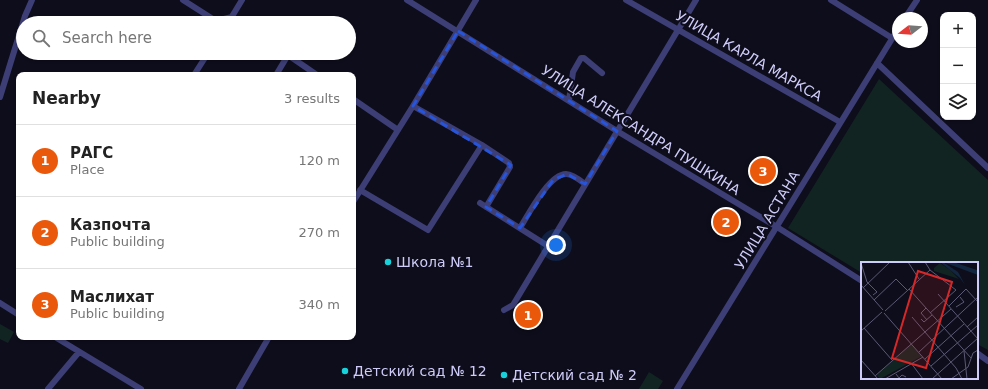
<!DOCTYPE html>
<html lang="en">
<head>
<meta charset="utf-8">
<style>
  :root { --surface:#fff; --page:#f2f2f2; --text:#222; --muted:#767676; --line:#e0e0e0; --accent:#ea580c }
  body { margin:0; font-family:"DejaVu Sans",sans-serif; background:var(--page); color:var(--text) }
  .controls { position:absolute; right:12px; top:12px; display:grid; overflow:hidden; border-radius:8px; box-shadow:0 1px 3px #0004 }
  .controls button { width:36px; height:36px; display:grid; place-items:center; padding:0; border:0; border-bottom:1px solid var(--line); background:var(--surface); color:var(--text); font:20px sans-serif }
  .compass { position:absolute; left:892px; top:12px; width:36px; height:36px; border-radius:50%; background:var(--surface); box-shadow:0 1px 3px #0004; rotate:253deg }
  .you { position:absolute; left:556px; top:245px; width:14px; height:14px; margin:-10px; border:3px solid #fff; border-radius:50%; background:#1a73e8; box-shadow:0 0 0 6px #1a73e833 }
  .badge { display:grid; place-items:center; width:26px; height:26px; border-radius:50%; background:var(--accent); color:#fff; font-size:13px; font-weight:700 }
  .pin { position:absolute; translate:-50% -50%; border:2px solid #fff; box-shadow:0 1px 4px #0006 }
  .list { margin:0; padding:0; list-style:none }
  h2 { display:flex; justify-content:space-between; align-items:center; height:52px; margin:0; padding:0 16px; font-size:17px }
  h2 small { font-size:13px; font-weight:400; color:var(--muted) }
  .list li { display:grid; grid-template-columns:26px 1fr auto; gap:12px; align-items:center; box-sizing:border-box; height:72px; padding:0 16px; border-top:1px solid var(--line) }
  .list b { display:block; font-size:15px; white-space:nowrap }
  .list p { margin:0; font-size:13px; white-space:nowrap; color:var(--muted) }
  .list em { font-size:13px; font-style:normal; color:var(--muted) }
  .icon { flex:none; width:22px; height:22px; fill:none; stroke:currentColor; stroke-width:2; stroke-linecap:round; stroke-linejoin:round }
  .map { position:relative; flex:none; width:988px; height:389px; overflow:hidden }
  .search { position:absolute; background:var(--surface); box-shadow:0 1px 3px #0004; left:16px; top:16px; width:340px; height:44px; display:flex; align-items:center; gap:10px; box-sizing:border-box; padding:0 14px; border-radius:22px; color:var(--muted); font-size:15px }
  .panel { position:absolute; background:var(--surface); box-shadow:0 1px 3px #0004; left:16px; top:72px; width:340px; height:268px; border-radius:8px }
  .map>svg:first-child { display:block }
  .green { fill:#112422 }
  .lines { fill:none; stroke-linecap:round; stroke-linejoin:round }
  .minor { stroke:#3d3e75; stroke-width:6 }
  .marked { fill:none; stroke:#2654da; stroke-width:3; stroke-dasharray:8 5; stroke-linejoin:round }
  .poi-dot { fill:#17d2da; stroke:#0e0d1b; stroke-width:1.5 }
  .labels { text-anchor:middle; stroke-width:4; stroke-linejoin:round; paint-order:stroke }
  .street-label { font-size:14px; fill:#cfccfa; stroke:#0e0d1b }
  .poi-label { font-size:14px; fill:#cfccfa; stroke:#0e0d1b; text-anchor:start }
  .inset-road { fill:none; stroke:#5b5974; stroke-width:1 }
  .view { fill:#d62828; fill-opacity:0.15; stroke:#d62828; stroke-width:2 }
  .inset-edge { fill:none; stroke:#cfccfa; stroke-width:2 }
</style>
</head>
<body>
<div class="map">
<svg width="988" height="389" viewBox="0 0 988 389">
  <rect width="100%" height="100%" fill="#0e0d1b"/>
  <path class="green" d="M879 79 988 180V350L977 344V263H862V273L788 228Z
    M0 324 14 332 8 343 0 339Z
    M649 372 663 381 658 389H639Z"/>
  <g class="lines">
    <path class="minor" d="M183 0 216 21 232 17 240 23
      M407 0 617 131 777 227 862 281
      M626 0 840 122
      M831 0 892 38
      M905 18 917 0
      M228 23 242 0
      M285 53 317 75
      M877 63 988 168
      M194 75 208 53
      M276 75 288 55
      M0 97 25 16 32 0
      M353 99 398 130
      M569 100 573 72 581 58H584L602 73
      M413 106 482 145 509 163 510 167 486 207
      M360 190 428 230 482 145
      M353 202 413 106 476 0
      M480 203 548 246
      M520 228C528 215 549 174 566 174 572 174 580 180 585 184
      M0 303 19 315
      M504 310 513 305 696 0
      M55 337 141 389
      M977 353 988 361
      M48 389 79 352
      M239 389 269 337
      M677 389 898 29"/>
  </g>
  <path class="marked" d="M458 31 617 131 585 184 567 174 553 180 520 228 486 207 511 165 413 106Z"/>
  <g class="poi-dot">
    <circle cx="388" cy="262" r="4"/>
    <circle cx="345" cy="371" r="4"/>
    <circle cx="504" cy="375" r="4"/>
  </g>
  <g class="labels">
    <g class="street-label">
      <text transform="translate(749 56) rotate(30)" y="5">УЛИЦА КАРЛА МАРКСА</text>
      <text transform="translate(641 130) rotate(32)" y="5">УЛИЦА АЛЕКСАНДРА ПУШКИНА</text>
      <text transform="translate(767 220) rotate(-59)" y="5">УЛИЦА АСТАНА</text>
    </g>
    <g class="poi-label">
      <text x="396" y="267">Школа №1</text>
      <text x="353" y="376">Детский сад № 12</text>
      <text x="512" y="380">Детский сад № 2</text>
    </g>
  </g>
  <g transform="translate(861 262)">
    <rect width="117" height="117" fill="#0e0d1b"/>
    <path d="M79 1 89 8 98 17 73 9V6ZM50 82 61 94 19 117 16 113Z" fill="#112422"/>
    <path d="M79 0 95 1 116 8 117 13 82 0 97 10 104 23 99 16Z" fill="#12263f"/>
    <path class="inset-road" d="M47 0 58 17M64 0 69 8 95 28 69 51M0 1 6 20 16 30 12 33M0 23 22 48M2 26 29 0M48 27 110 96M77 32 117 77M13 38 35 17 46 28M88 44 105 27 117 40M95 45 103 40 99 35M65 46 60 51 66 58M24 49 69 8M23 51 81 117M51 55 95 106 101 117M60 57 63 60 71 53M106 65 117 55M3 66 31 98M0 69 21 50M103 89 106 117M58 90 117 35M64 97 103 62M0 98 17 117M50 101 62 117M70 104 117 63M35 112 38 116 41 113 45 115M14 114 90 47M24 117 62 95M71 117 117 76M90 117 107 105 112 91 117 88"/>
    <path class="view" d="M57 9 91 20 65 106 31 96Z"/>
    <rect width="117" height="117" class="inset-edge"/>
  </g>
</svg>
<div class="controls">
<button>+</button>
<button>−</button>
<button><svg class="icon" aria-label="layers" viewBox="0 0 24 24"><path d="M12 4l9 5-9 5-9-5zM3 14l9 5 9-5"/></svg></button>
</div>
<svg class="compass" viewBox="-18 -18 36 36"><path d="M0-13l5 13h-10z" fill="#e53935"/><path d="M0 13l5-13h-10z" fill="#767676"/></svg>
<div class="you"></div>
<div class="pin badge" style="left:528px;top:315px">1</div>
<div class="pin badge" style="left:726px;top:222px">2</div>
<div class="pin badge" style="left:763px;top:171px">3</div>
<div class="search"><svg class="icon" aria-label="search" viewBox="0 0 24 24"><circle cx="10" cy="10" r="6"/><path d="M15 15l6 6"/></svg>Search here</div>
<section class="panel">
<h2>Nearby<small>3 results</small></h2>
<ul class="list">
<li><span class="badge">1</span><div><b>РАГС</b><p>Place</p></div><em>120 m</em></li>
<li><span class="badge">2</span><div><b>Казпочта</b><p>Public building</p></div><em>270 m</em></li>
<li><span class="badge">3</span><div><b>Маслихат</b><p>Public building</p></div><em>340 m</em></li>
</ul>
</section>
</div>
</body>
</html>
